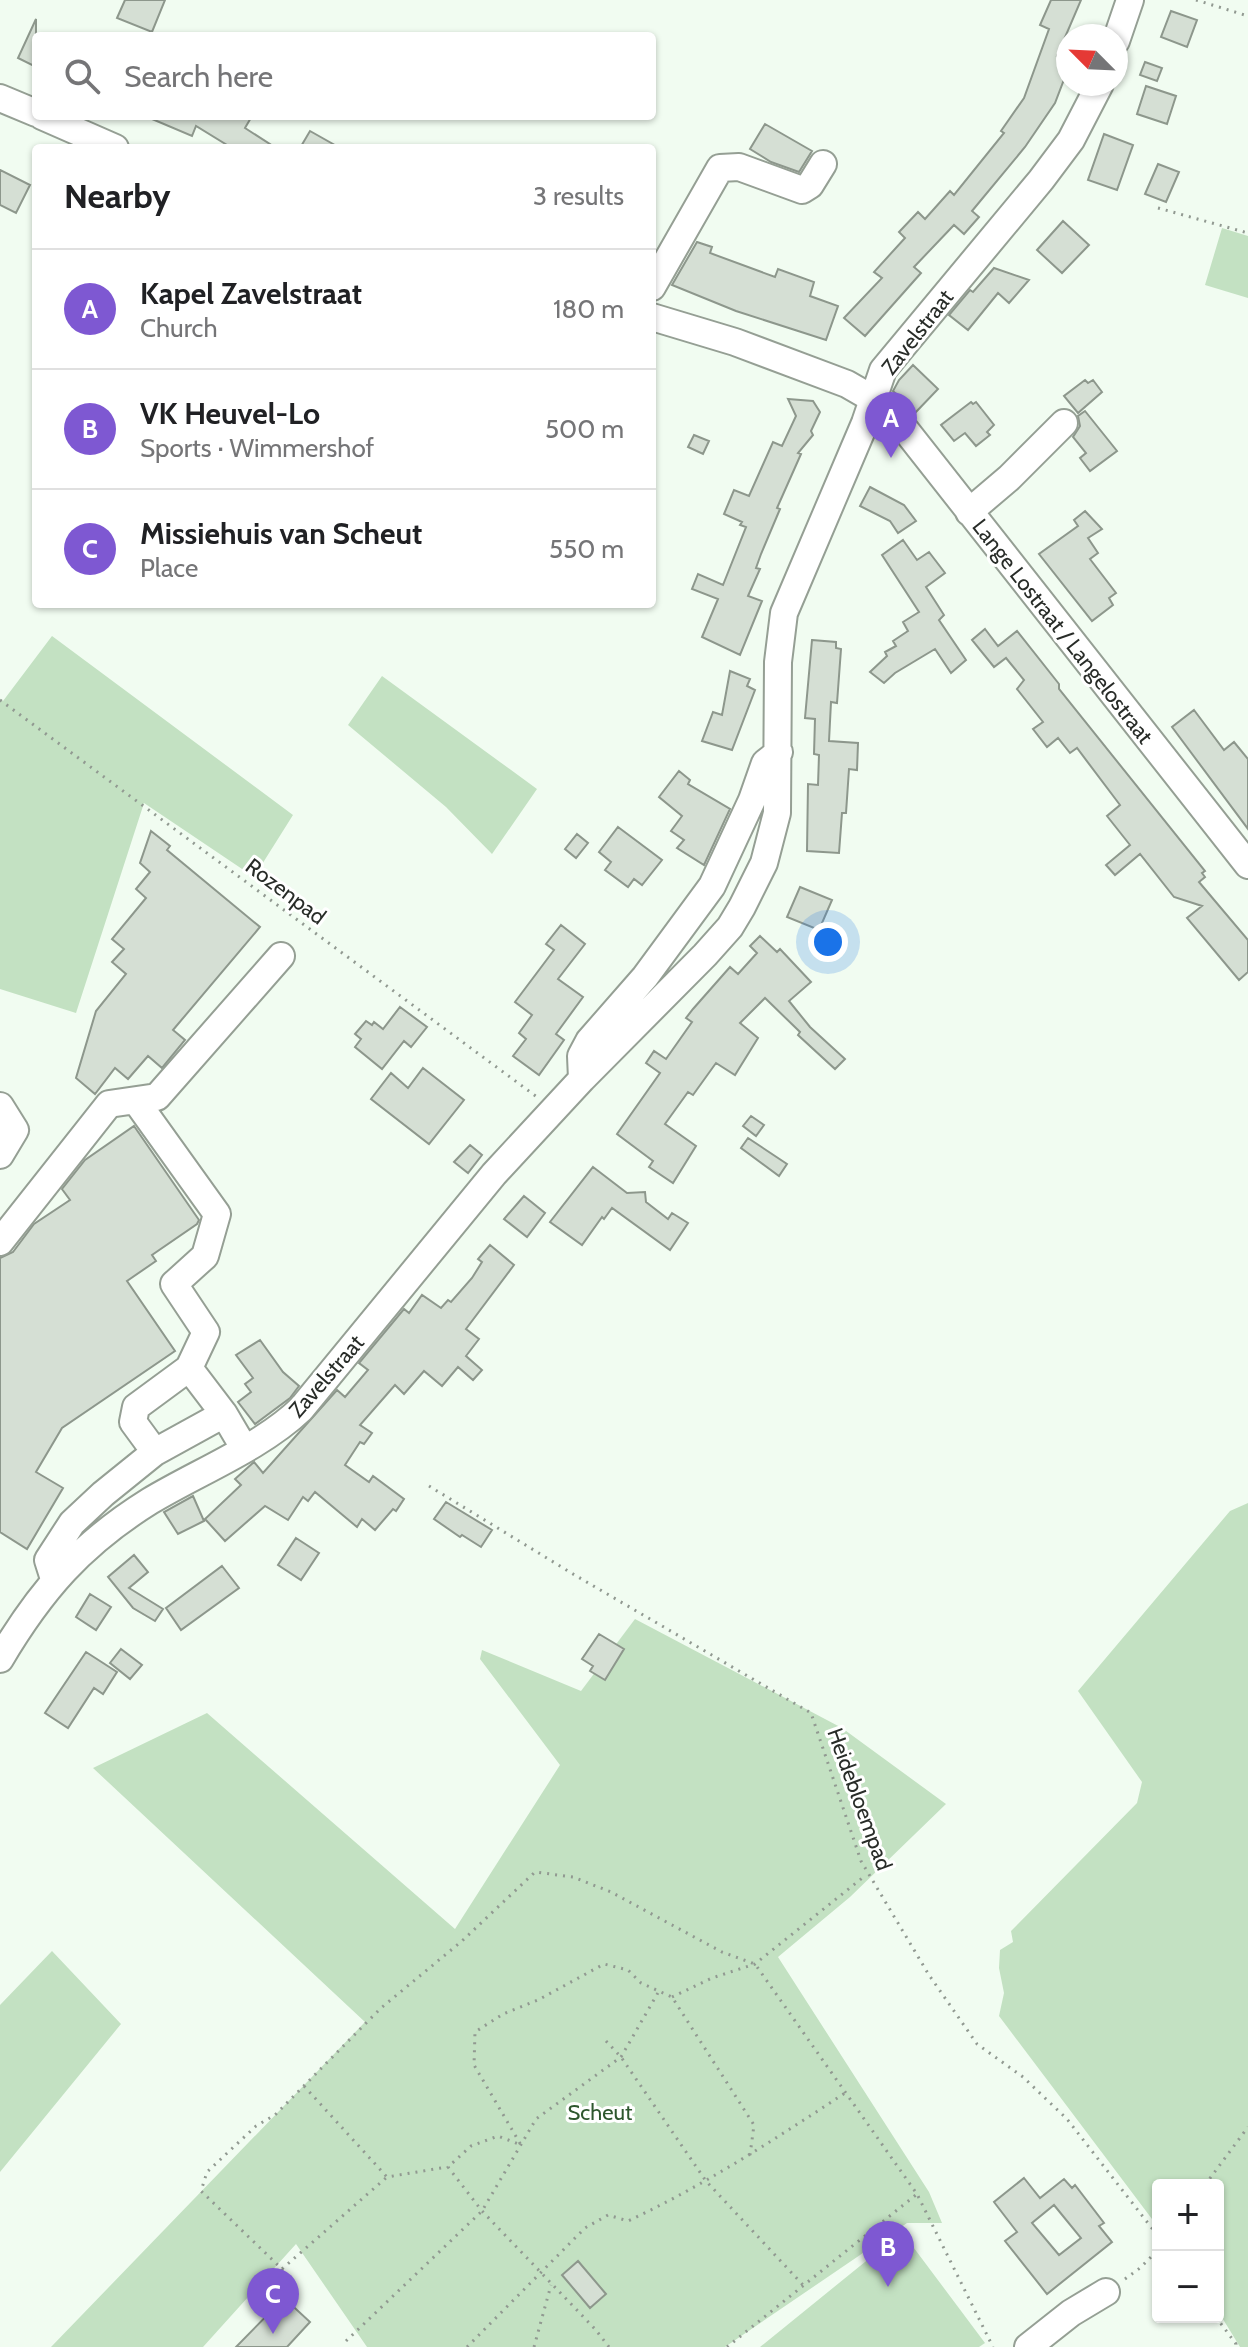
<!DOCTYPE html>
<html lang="en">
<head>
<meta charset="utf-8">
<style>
  :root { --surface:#fff; --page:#f2f2f2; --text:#202124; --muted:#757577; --line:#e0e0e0; --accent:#7e58d2 }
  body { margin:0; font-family:Cabin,sans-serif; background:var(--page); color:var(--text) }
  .controls { position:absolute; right:24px; bottom:24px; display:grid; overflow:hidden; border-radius:8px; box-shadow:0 2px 6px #0004 }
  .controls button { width:72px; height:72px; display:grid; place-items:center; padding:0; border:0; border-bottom:2px solid var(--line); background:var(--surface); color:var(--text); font:40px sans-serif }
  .compass { position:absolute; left:1056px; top:24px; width:72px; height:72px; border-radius:50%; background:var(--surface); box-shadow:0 2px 6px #0004; rotate:294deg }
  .you { position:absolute; left:828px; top:942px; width:28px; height:28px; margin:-20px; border:6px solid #fff; border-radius:50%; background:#1a73e8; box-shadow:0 0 0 12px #1a73e833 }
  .badge { display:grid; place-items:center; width:52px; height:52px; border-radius:50%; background:var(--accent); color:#fff; font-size:26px; font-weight:700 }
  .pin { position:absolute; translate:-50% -66px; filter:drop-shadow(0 2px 4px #0008) }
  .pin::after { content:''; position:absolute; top:42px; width:28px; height:24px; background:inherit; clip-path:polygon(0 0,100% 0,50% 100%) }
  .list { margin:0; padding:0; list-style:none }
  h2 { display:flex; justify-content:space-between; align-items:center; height:104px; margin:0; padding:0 32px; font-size:34px }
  h2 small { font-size:26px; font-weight:400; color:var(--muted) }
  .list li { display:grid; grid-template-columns:52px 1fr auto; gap:24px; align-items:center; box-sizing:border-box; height:120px; padding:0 32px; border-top:2px solid var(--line) }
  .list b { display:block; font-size:30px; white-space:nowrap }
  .list p { margin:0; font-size:26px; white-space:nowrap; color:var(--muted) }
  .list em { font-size:26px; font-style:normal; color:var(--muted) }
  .icon { flex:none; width:44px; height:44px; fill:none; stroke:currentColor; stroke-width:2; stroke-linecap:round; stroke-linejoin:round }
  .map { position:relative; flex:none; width:1248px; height:2347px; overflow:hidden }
  .search { position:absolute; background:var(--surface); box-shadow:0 2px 6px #0004; left:32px; top:32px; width:624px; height:88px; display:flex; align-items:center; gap:20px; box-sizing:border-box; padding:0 28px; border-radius:8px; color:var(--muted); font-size:30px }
  .panel { position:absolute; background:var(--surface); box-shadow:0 2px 6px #0004; left:32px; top:144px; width:624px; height:464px; border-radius:8px }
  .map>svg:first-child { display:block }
  .green { fill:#c3e1c2 }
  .building { fill:#d5dfd4; stroke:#8d978c; stroke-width:2; fill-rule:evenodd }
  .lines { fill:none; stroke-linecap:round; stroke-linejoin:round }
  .minor-casing { stroke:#959f94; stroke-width:30 }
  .path { stroke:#919991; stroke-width:3; stroke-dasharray:2 6; stroke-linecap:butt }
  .minor { stroke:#fff; stroke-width:26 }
  .labels { text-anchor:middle; stroke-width:6; stroke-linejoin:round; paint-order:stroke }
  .street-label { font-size:22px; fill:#282c28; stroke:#fff }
  .park-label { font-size:22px; fill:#2e572e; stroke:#fff }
</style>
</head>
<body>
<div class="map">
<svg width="1248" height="2347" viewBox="0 0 1248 2347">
  <rect width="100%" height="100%" fill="#f1fcf1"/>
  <path class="green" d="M1222 228 1248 236V298L1205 285Z
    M52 636 293 815 254 877 144 803 76 1013 0 989V699L3 701Z
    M382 676 537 789 492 854 446 807 348 725Z
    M1248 1503V2347H1240L1218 2311V2185H1158V2227L999 2016 1004 1993 999 1968 1000 1950 1013 1942 1011 1931 1137 1803 1142 1782 1078 1691 1230 1511Z
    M635 1619 842 1728 946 1804 850 1897 778 1957 929 2192 942 2223H907L725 2347H367L296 2244 203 2347H51L365 2022 93 1768 207 1713 455 1929 560 1765 480 1659 482 1650 581 1691Z
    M52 1951 121 2024 0 2172V2005Z
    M902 2232 985 2343 979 2347H760Z"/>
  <path class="building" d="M125 0H165L152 32 117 18Z
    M1051 0H1081L1057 56 1068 60V69L1055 103 1025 147 972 211 979 217 964 234 954 225 914 267 921 273 865 336 844 318 882 278 874 272 905 238 899 232 918 212 925 219 950 191 954 195 1004 133 1001 131 1024 98 1049 29 1040 25Z
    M1171 11 1197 20 1187 47 1161 37Z
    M36 19V67L18 58Z
    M1145 62 1162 68 1157 81 1140 75Z
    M1146 86 1176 96 1167 124 1137 114Z
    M145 116H252L245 128 276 148H232L196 126 192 136Z
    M765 124 812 151 799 172 771 162 750 149Z
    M310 131 340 148H300Z
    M1104 134 1133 145 1117 190 1088 180Z
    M1158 164 1179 172 1166 202 1145 194Z
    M0 170 30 185 16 213 0 205Z
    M1063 221 1089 245 1062 273 1037 250Z
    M697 242 712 247 710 253 775 277 778 269 814 282 810 296 838 306 826 340 736 311 672 285Z
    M994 268 1029 280 1009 303 998 293 968 330 949 315 970 290 973 292Z
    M913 365 938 389 915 413 893 391 899 380Z
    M1085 380 1088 383 1093 380 1102 392 1078 413 1064 396Z
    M788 399 813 401 820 412 811 431 813 435 798 453 801 454 777 508 780 509 761 554 756 568 760 569 748 596 762 601 740 655 702 637 718 599 692 589 698 574 723 585 746 527 740 525 742 522 724 514 734 490 749 496 773 442 782 446 796 416Z
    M971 402 973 404 976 402 994 425 987 432 990 435 976 446 965 433 954 441 941 425Z
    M1085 411 1117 451 1090 471 1080 458 1086 453 1073 437 1080 426 1078 416Z
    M694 435 709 441 703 454 688 447Z
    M870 487 904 505 916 521 898 533 890 521 860 506Z
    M1085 511 1102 529 1088 538 1098 553 1090 559 1116 593 1109 598 1113 605 1092 621 1039 554 1078 526 1074 520Z
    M903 540 917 560 929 552 945 573 926 587 944 615 939 620 966 660 951 673 935 649 895 673 884 683 870 672 887 656 885 652 896 646 893 641 908 631 903 622 919 612 882 555Z
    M985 629 998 646 1017 631 1059 684V689L1205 871 1202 873 1205 877 1199 882 1248 940V972L1239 980 1187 918 1202 906 1174 897 1140 854 1115 875 1106 865 1130 845 1107 816 1120 805 1077 748 1070 753 1058 738 1047 747 1033 729 1043 722 1017 689 1024 680 1006 658 994 667 972 640Z
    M812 640 836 642V648L841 649 837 703 831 702 829 741 858 743 857 770 849 769 846 813H842L839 853 807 851 808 784 818 785 819 755 814 754 815 719 805 718Z
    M730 671 750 679 747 686 755 690 732 750 702 741 713 712 722 715Z
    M1194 710 1224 750 1234 742 1248 759V829L1172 727Z
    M679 771 690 780 688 784 730 809 704 865 677 848 684 840 671 831 682 816 659 797Z
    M618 827 662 860 642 885 634 879 628 887 605 870 611 862 599 852Z
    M151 831 170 846 167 850 260 927 173 1030 185 1040 162 1068 148 1056 128 1079 115 1068 95 1094 76 1078 96 1011 126 974 112 962 124 949 112 939 146 898 136 889 150 872 140 863Z
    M577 834 588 843 576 858 565 849Z
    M800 887 832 900 819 930 787 917Z
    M561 925 585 944 558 979 583 997 556 1034 564 1040 539 1075 513 1056 526 1039 519 1033 532 1015 515 1002 554 950 546 944Z
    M760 936 777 952 780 949 811 982 789 1001 810 1027 845 1059 835 1069 798 1035 800 1032 765 998 740 1023 758 1038 735 1075 716 1063 693 1095 688 1092 665 1124 696 1146 673 1183 649 1167 653 1161 617 1134 660 1073 646 1063 654 1051 666 1059 692 1022 686 1018 693 1009 730 967 738 974 757 953 750 946Z
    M400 1007 427 1027 411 1047 404 1041 382 1069 355 1047 361 1039 355 1034 366 1021 372 1025 374 1022 383 1029Z
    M423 1068 464 1100 429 1144 371 1099 391 1073 408 1088Z
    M751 1116 764 1125 756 1136 743 1126Z
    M134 1126 199 1220 197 1224 152 1255 156 1261 127 1281 175 1351 62 1428 36 1472 63 1488 27 1549 0 1532V1258L13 1252 34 1224 70 1200 62 1189 85 1160Z
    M748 1138 787 1164 779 1176 741 1148Z
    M470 1145 482 1155 468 1173 454 1162Z
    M593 1167 627 1193 645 1192 646 1202 668 1219 672 1213 688 1223 670 1250 612 1208 604 1219 602 1217 582 1245 550 1222Z
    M524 1196 545 1213 527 1237 504 1219Z
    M490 1245 514 1265 466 1329 479 1339 466 1356 482 1370 473 1380 458 1367 442 1386 424 1371 404 1394 395 1385 360 1425 372 1433 364 1444 360 1442 345 1465 369 1482 373 1476 404 1499 396 1511 393 1509 375 1530 362 1519 357 1527 315 1492 308 1501 303 1497 288 1520 265 1506 225 1541 205 1519 241 1485 235 1479 254 1462 263 1473 337 1390 345 1397 368 1370 359 1363 404 1309 409 1313 422 1295 441 1308 448 1300 451 1302 472 1278 482 1262 478 1259Z
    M260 1340 283 1372 299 1386 290 1398 255 1424 238 1402 251 1392 245 1384 253 1378 236 1355Z
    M193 1496 204 1521 178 1534 164 1512Z
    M446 1502 492 1530 481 1547 462 1535 460 1537 434 1519Z
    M296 1538 319 1553 301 1580 278 1565Z
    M134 1555 148 1572 129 1588 163 1609 155 1621 133 1608 108 1577Z
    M222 1566 239 1588 181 1630 166 1608Z
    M90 1594 111 1607 96 1630 76 1617Z
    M599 1634 624 1649 605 1680 590 1671 593 1666 582 1659Z
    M121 1649 142 1665 130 1679 110 1663Z
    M86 1652 117 1672 103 1694 94 1688 68 1728 45 1713Z
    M1024 2178 1040 2198 1064 2179 1072 2188 1075 2185 1104 2223 1099 2226 1112 2242 1047 2294 1005 2241 1017 2232 994 2202ZM1054 2205 1081 2238 1059 2255 1032 2223Z
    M578 2261 606 2294 590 2308 562 2275Z
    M284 2298 310 2322 287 2347H236Z"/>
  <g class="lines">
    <defs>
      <path id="minor" d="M1116 41 1130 0
        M0 98 36 113
        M42 116 115 148
        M652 287 720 168 739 167 802 190 810 185 823 164
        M652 317 735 342 847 384 873 399 904 428 1248 865
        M969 512 1009 478 1064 423
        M582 1079 581 1056 589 1041 645 977 712 886 752 800 765 763 779 752
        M136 1101 217 1214 205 1256 174 1284 206 1332 189 1368 224 1414 244 1448
        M0 1106 15 1130 0 1155
        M0 1242 109 1104 157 1097 281 956
        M189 1368 136 1407 133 1422 155 1452 224 1414
        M54 1579 48 1560 72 1523 103 1494 155 1452
        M0 1659C41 1590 81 1544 150 1501 198 1472 260 1448 301 1409L494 1174 582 1079 705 955 730 927 742 907 764 863 777 813 778 662 784 613 865 423 883 370 1041 180 1071 140 1100 84
        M1028 2347 1071 2313 1106 2292"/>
    </defs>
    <use href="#minor" class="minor-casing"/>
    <path class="path" d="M1196 0 1248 16
      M1158 208 1248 233
      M0 700 537 1097
      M429 1486 573 1574 811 1713 861 1861 929 1975 977 2044 1023 2077 1067 2119 1158 2236
      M672 1997 712 1978 755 1964 866 1875
      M606 2041 621 2057 706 2181 803 2285
      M304 2086 387 2177 447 2167
      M1205 2185 1248 2127
      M282 2269 387 2177
      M281 2279 282 2269 201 2191 207 2172 256 2126 275 2115 381 2008 462 1941 535 1872 573 1877 611 1892 722 1952 755 1964 917 2194 993 2347
      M1125 2279 1140 2268 1158 2250
      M1216 2317 1236 2344 1235 2347
      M346 2341 482 2211 536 2119 621 2057 659 1991
      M467 2347 585 2228 608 2215 628 2221C705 2185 775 2139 845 2093
      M534 2347 551 2285
      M609 2347 595 2329 482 2211 448 2167 471 2146 498 2136 521 2145 474 2065 475 2032 503 2014 538 2000 604 1964 628 1970 641 1983 672 1997 754 2125 750 2155
      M727 2347 917 2194"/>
    <use href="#minor" class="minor"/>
  </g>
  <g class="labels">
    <g class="street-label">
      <text transform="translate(917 332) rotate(-52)" y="8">Zavelstraat</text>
      <text transform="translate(1063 631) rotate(52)" y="8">Lange Lostraat / Langelostraat</text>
      <text transform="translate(286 891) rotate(37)" y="8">Rozenpad</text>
      <text transform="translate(326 1376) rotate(-49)" y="8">Zavelstraat</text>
      <text transform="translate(860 1799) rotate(70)" y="8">Heidebloempad</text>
    </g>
    <g class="park-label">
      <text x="600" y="2120">Scheut</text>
    </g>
  </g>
</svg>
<div class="controls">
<button>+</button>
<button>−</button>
</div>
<svg class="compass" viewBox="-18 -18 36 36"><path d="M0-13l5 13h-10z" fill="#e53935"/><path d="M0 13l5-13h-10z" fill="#757577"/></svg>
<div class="you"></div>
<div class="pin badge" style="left:891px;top:458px">A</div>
<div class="pin badge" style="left:888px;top:2287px">B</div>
<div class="pin badge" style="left:273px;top:2334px">C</div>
<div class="search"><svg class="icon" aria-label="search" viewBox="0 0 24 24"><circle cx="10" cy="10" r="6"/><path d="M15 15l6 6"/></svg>Search here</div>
<section class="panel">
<h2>Nearby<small>3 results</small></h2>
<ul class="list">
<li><span class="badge">A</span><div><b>Kapel Zavelstraat</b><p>Church</p></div><em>180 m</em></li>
<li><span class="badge">B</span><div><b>VK Heuvel-Lo</b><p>Sports · Wimmershof</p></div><em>500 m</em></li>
<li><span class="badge">C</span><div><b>Missiehuis van Scheut</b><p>Place</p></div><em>550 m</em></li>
</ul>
</section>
</div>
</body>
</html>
